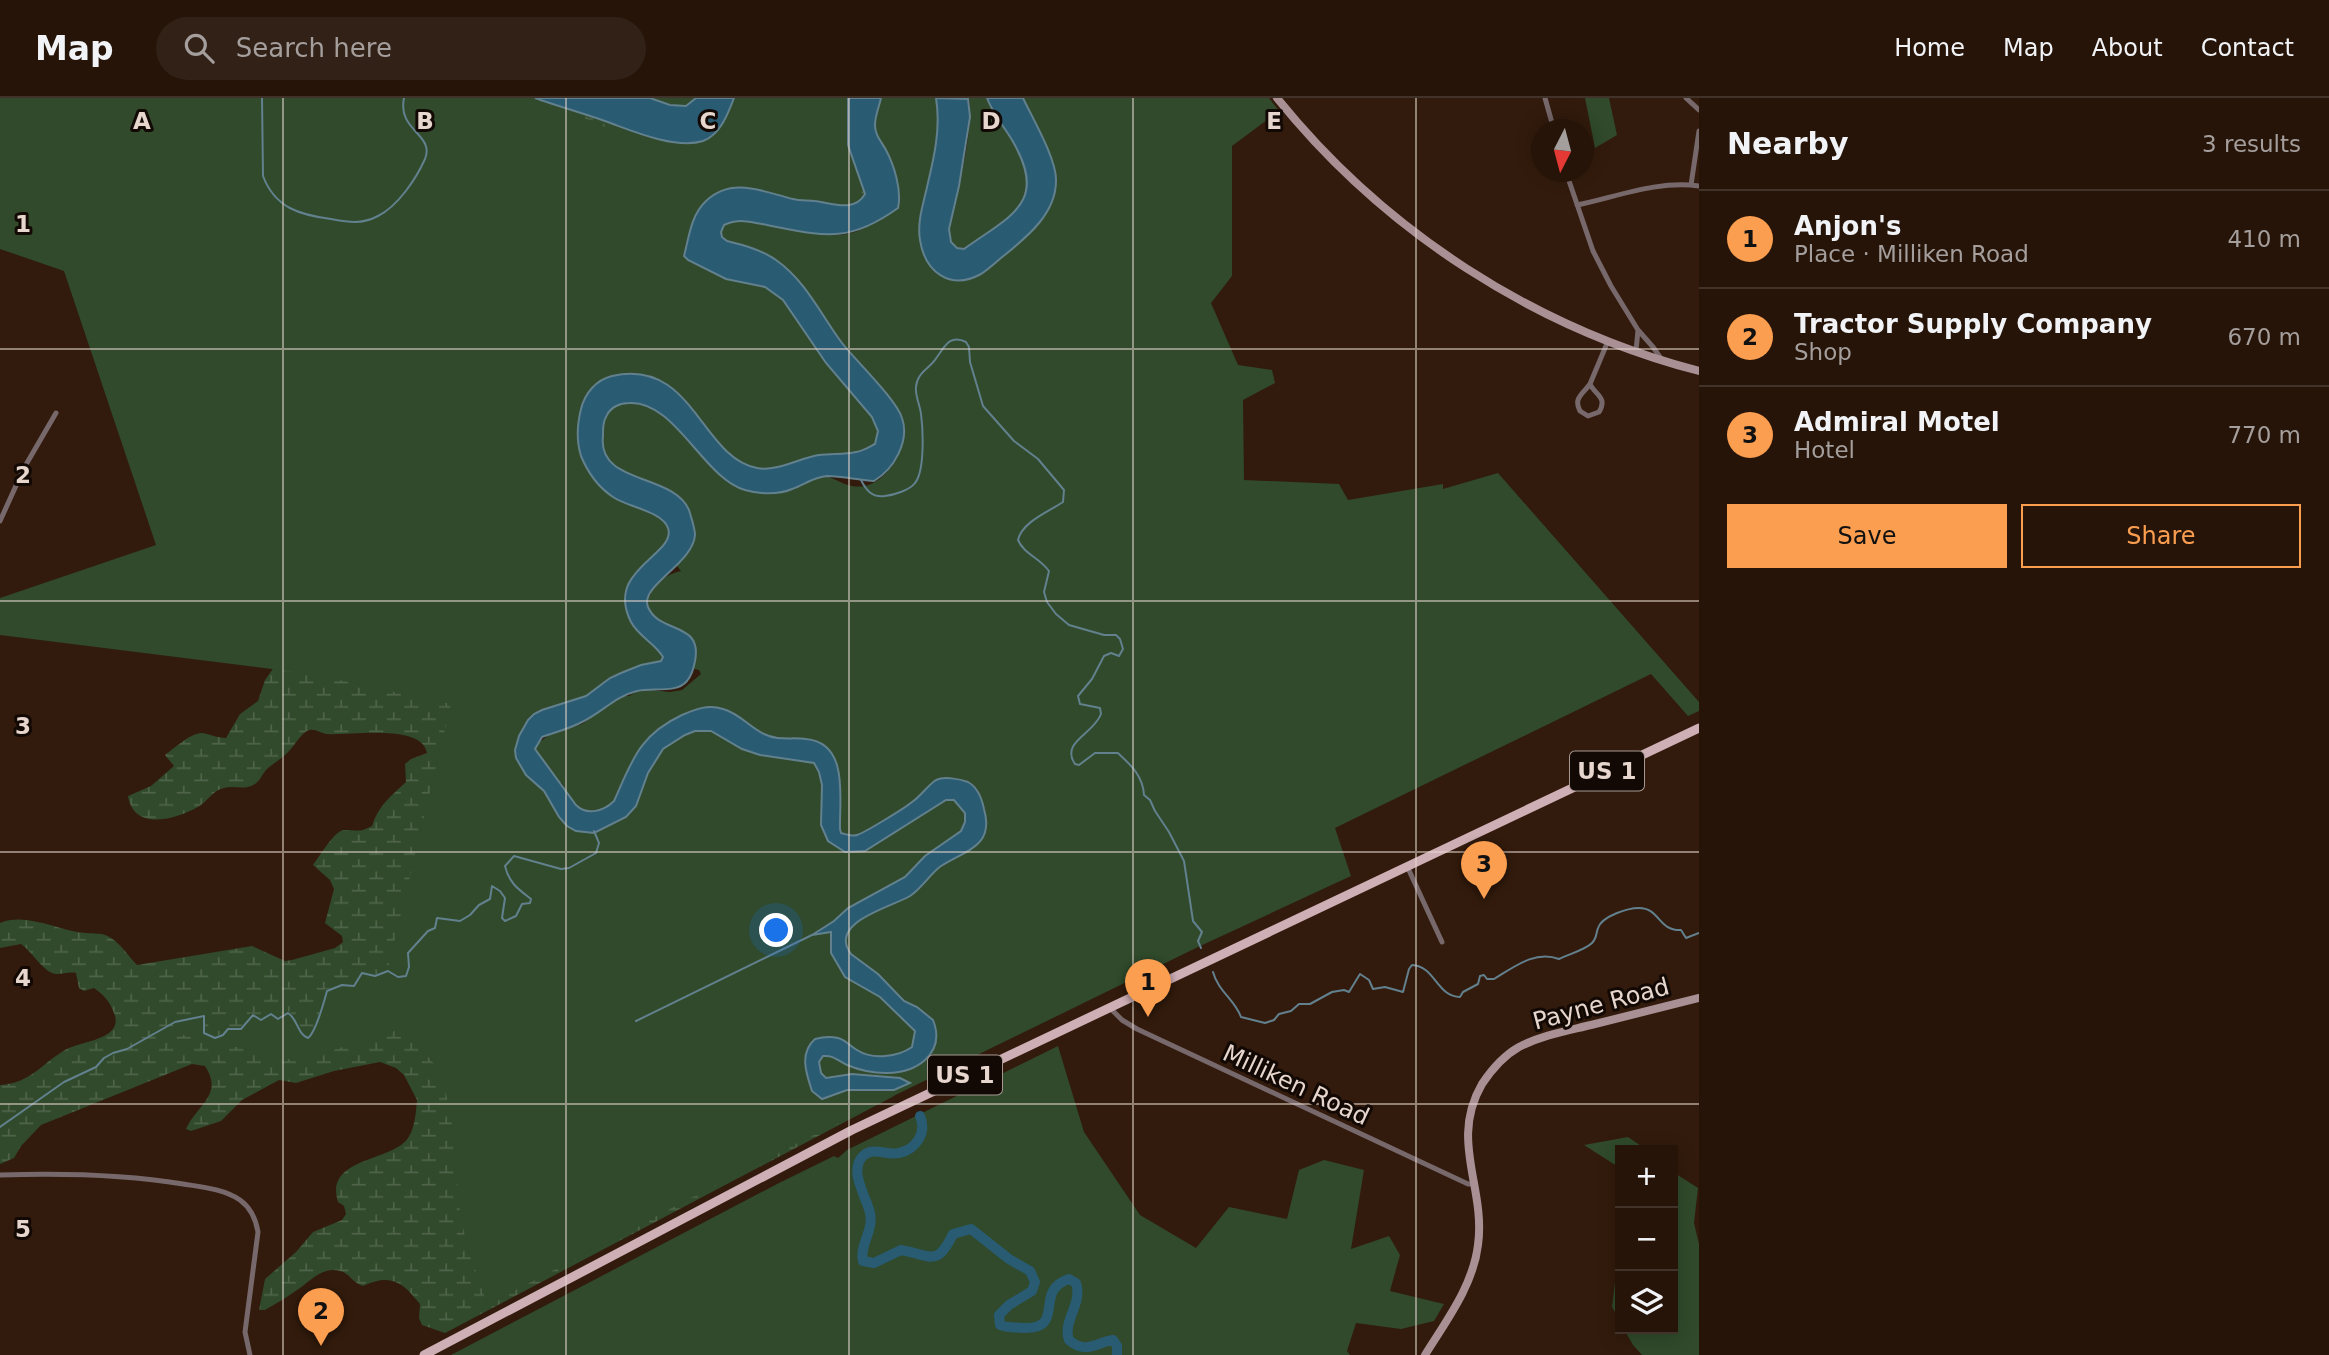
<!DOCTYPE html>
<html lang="en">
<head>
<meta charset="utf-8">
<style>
  :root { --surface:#261409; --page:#322117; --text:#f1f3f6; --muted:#a49e9c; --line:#42332a; --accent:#fb9e50 }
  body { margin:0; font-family:"DejaVu Sans",sans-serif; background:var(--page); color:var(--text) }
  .controls { position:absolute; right:21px; bottom:21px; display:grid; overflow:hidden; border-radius:0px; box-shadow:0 4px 18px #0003 }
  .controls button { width:63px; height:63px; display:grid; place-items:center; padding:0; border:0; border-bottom:2px solid var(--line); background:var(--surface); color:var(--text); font:35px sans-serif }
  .compass { position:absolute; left:1531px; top:21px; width:63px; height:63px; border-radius:50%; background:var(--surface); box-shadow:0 4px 18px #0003; rotate:186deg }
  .you { position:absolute; left:777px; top:833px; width:24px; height:24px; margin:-18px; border:5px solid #fff; border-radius:50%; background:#1a73e8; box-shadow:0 0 0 10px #1a73e833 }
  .badge { display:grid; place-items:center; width:46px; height:46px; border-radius:50%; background:var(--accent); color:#111; font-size:23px; font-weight:700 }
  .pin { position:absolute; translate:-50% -58px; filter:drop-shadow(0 2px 4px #0008) }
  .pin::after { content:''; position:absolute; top:37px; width:24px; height:21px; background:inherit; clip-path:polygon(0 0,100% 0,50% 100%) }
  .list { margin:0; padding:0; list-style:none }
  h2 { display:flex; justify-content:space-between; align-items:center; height:91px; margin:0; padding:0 28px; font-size:30px }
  h2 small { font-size:23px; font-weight:400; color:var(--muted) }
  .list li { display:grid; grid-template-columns:46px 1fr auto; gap:21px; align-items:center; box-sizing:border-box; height:98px; padding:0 28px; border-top:2px solid var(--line) }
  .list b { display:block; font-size:26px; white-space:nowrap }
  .list p { margin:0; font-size:23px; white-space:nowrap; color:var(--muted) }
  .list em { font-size:23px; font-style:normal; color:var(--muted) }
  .actions { display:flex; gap:14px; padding:21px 28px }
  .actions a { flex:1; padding:16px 0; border:2px solid var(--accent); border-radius:0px; text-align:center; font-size:24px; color:var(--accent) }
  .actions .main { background:var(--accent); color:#111 }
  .icon { flex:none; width:38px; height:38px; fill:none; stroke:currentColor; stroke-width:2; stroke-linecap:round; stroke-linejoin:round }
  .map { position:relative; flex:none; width:1699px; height:1257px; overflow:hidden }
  header { display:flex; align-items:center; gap:42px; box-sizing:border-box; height:98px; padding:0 35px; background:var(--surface); border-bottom:2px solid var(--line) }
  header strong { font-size:33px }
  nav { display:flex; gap:38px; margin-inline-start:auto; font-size:24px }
  .search { width:490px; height:63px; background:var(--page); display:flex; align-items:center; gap:18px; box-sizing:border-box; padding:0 24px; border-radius:38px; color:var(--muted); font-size:26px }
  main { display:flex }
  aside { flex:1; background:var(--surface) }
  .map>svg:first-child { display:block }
  .wetland { fill:url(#wetland-marsh) }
  .park { fill:#304a2b }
  .water { fill:#295b72; stroke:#62808d; stroke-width:2 }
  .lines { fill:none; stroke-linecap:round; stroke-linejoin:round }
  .stream { stroke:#62808d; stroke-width:2 }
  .river { stroke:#295b72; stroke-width:10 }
  .street { stroke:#77686b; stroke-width:5 }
  .secondary { stroke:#a89095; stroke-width:8 }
  .primary { stroke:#ceafb6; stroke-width:9 }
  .grid { fill:none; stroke:#e6d6cd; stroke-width:2; stroke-opacity:0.55 }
  .labels { text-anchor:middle; stroke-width:6; stroke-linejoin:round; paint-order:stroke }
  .shield { fill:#120804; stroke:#a69891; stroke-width:2 }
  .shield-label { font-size:23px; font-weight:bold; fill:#e6d6cd }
  .street-label { font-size:24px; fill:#e6d6cd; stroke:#120804 }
  .grid-label { font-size:23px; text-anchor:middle; font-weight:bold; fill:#e6d6cd; stroke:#120804; stroke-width:6; stroke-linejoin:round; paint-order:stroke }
</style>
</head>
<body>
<header>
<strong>Map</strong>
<div class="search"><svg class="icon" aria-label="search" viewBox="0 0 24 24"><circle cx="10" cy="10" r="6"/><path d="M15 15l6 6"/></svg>Search here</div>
<nav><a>Home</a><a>Map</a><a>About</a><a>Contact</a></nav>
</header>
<main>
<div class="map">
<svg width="1699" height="1257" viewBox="0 0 1699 1257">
  <defs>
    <pattern id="wetland-marsh" width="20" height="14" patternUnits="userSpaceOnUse" patternTransform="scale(1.75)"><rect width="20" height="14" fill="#304a2b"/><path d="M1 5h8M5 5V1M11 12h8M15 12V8" fill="none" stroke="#4e6349"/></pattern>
  </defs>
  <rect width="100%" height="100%" fill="#321b0c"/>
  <path class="wetland" d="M535 0C558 8 582 16 606 24 632 32 685 56 710 39 719 33 723 22 729 13L848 0 851 56 865 96 858 104 847 107 758 187 783 202 872 319 736 360 713 336 619 403 654 417 667 426 542 612 526 677 600 733 894 992V998L445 1235 422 1227 419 1220 420 1206C402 1184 392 1175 363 1188 353 1185 349 1175 340 1173 324 1168 311 1182 300 1190 289 1198 277 1205 265 1212H259L265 1181 296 1154 313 1134 342 1122 346 1116 344 1108 338 1104C324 1059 392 1064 408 1040 415 1030 416 1014 417 1002L404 977 396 970 380 964 334 973 296 985 279 982 242 1002 221 1023 191 1033 186 1031C197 1007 224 997 205 968L192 966 41 1027 21 1048 14 1060 0 1066V987C31 985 41 966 65 952 80 943 125 942 114 915 110 904 104 897 94 890L84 893 79 890 76 875C68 873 59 878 52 875 42 871 31 853 21 846L0 850V825C27 814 58 833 85 835 95 836 102 834 111 840 121 846 129 859 137 867L252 848 285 863 292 862 335 850 343 844 342 838 325 825 334 791 330 782 313 767C319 759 335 732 344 732 357 732 359 735 372 728 378 708 391 698 406 684L405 666 411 661 427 655C422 625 348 638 327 636 320 635 314 629 307 633 300 637 295 647 289 653 283 660 275 664 268 670 263 674 261 682 255 686 245 693 234 687 224 690 213 692 207 704 198 709 176 721 134 734 128 698L151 688 174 668 165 657C175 650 190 635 202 635 210 636 217 640 226 640L240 616 258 603 265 582 277 565Z"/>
  <path class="park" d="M0 0H559L591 10 593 14 584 20 612 32 624 29V40L628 38 631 31 678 45 682 42C714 50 725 28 733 0H851L849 31 851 43 844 47 853 53C855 67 864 86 861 99L849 108 844 109 802 103 791 104 764 94 736 92 718 97 704 109 684 152 717 176 737 185H754L773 192 796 215 822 261C836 273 847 292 864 306L863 308C877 317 884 335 875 350 862 356 849 358 834 358 829 358 823 356 818 358 795 362 769 378 746 368 736 364 729 354 722 348 719 345 714 343 710 338 706 332 706 325 701 319 674 289 631 263 595 294 585 301 582 314 581 327 577 387 618 400 664 423L669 429 672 439C657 464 617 479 628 513 631 522 635 530 642 537 649 545 658 549 666 558L668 562 665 565 639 569 615 585 605 587 580 606 557 613 543 615 537 612 518 642 517 658 520 668 526 678 539 687 553 702 560 720 568 728 588 734 592 738 599 733 584 714 571 704 562 685H560C553 671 538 663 534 648L549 637 582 626 624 597 629 598 642 591 670 594 682 592 701 576 699 572 694 571C703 528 669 541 651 518 647 512 647 506 646 499L651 497V494C662 482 665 477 681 473L677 468C680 463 684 460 687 455 699 436 694 417 677 404 670 399 663 392 655 389 642 383 627 383 615 375 599 364 595 319 608 306 615 300 624 299 632 298L634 300 637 299C659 306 675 325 691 344 695 348 696 354 700 357 711 368 725 380 741 388 769 403 789 383 817 378 830 376 840 386 852 388 882 394 908 354 901 328 899 320 895 309 890 303 886 298 884 298 882 291L873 287 855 262 846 256 815 205 789 173 757 153 730 146 715 136 723 124C759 107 817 150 858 133 866 129 872 124 879 119 892 110 897 104 893 88 890 75 889 58 882 48L879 47C870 31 874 15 880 0H943C948 16 941 31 938 47 935 65 931 81 926 98 925 103 921 108 921 113 919 133 920 158 935 173 951 188 979 175 993 164 999 159 1002 153 1008 149 1028 135 1052 115 1054 87 1055 76 1030 18 1022 9L1020 0H1269L1279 13 1232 48V178L1211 205 1238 267 1272 272 1275 285 1243 302 1244 382 1339 386 1348 402 1443 386V391L1498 375 1699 604V613L1688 618 1651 576 1335 730 1351 778 1198 849 767 1060 487 1207C479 1181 465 1145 461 1119 454 1071 458 1016 437 971 428 954 412 946 401 931L297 963 176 935 179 923 198 917 205 918 204 933 213 939 221 936 228 929 239 932 248 917 251 915 261 920 267 914C279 915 275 922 287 912 297 918 300 931 308 939 318 929 321 905 326 891L334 890 343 884 353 886 358 883 360 878 387 875 451 606 311 576 0 537V500L156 447 64 173 0 151Z
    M643 0H696L687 10Z
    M969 0H988L1029 72 1028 101 1009 120 963 153H957C937 120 953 112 960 81 966 57 972 26 969 0Z
    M1585 0H1609L1617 37 1595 50Z
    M1058 948 1084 1034 1140 1117 1196 1150 1229 1109 1287 1121 1299 1072 1324 1062 1364 1072 1351 1151 1389 1138 1400 1157 1390 1193 1444 1206 1434 1223 1401 1231 1356 1225 1347 1253 1350 1257H451L779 1085 834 1058 838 1060 847 1052Z
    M1628 1039 1647 1052H1620V1070L1584 1047Z
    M1673 1074 1698 1090 1694 1125 1699 1146V1257H1642L1633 1247 1624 1231H1673Z
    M1620 1143V1223L1612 1209Z"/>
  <path class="water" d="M535 0H650L670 7 686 8 696 0H734C728 16 720 37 703 43 677 51 637 35 613 26 587 16 560 9 535 0Z
    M848 0H881C879 9 875 18 875 27 875 37 881 43 886 52 894 67 902 92 898 110 848 146 824 138 767 127 752 124 739 120 724 127L721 134 722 139 727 143C743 147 762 152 776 162 806 183 821 217 842 245 856 263 896 301 902 320 910 343 894 371 874 383 859 382 842 378 827 378 813 379 804 387 792 391 779 397 758 396 745 392 703 380 675 302 629 305 620 305 611 309 607 317 603 323 603 330 603 338 597 387 674 375 689 412 691 419 695 430 695 437 693 466 639 488 648 509 659 536 703 523 695 563 694 569 691 578 687 583 676 596 652 589 637 593 616 598 601 615 582 624 569 631 555 634 542 639L535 651 576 707C587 718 604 713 614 703 632 663 639 637 682 617 696 611 708 606 723 611 739 615 749 629 764 636 778 643 792 639 806 641 850 645 839 702 840 731L841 735C846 736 852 739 857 737 864 735 905 710 912 704 921 698 927 688 936 682 944 678 960 681 968 684 977 689 982 701 984 711 995 748 965 753 941 768 930 776 922 790 910 798 892 809 827 824 851 856L878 876 904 903 917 909 933 922C939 937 937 951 925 962 905 980 871 977 847 967 838 963 834 957 823 958L819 964 821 975 826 980 852 976 900 980 910 985 894 992H847L822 1001 812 993C806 975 799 955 815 941 822 939 830 938 838 940 846 942 850 948 857 952 872 962 898 959 912 949L915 933 880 899 845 879 831 855V834L812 837 834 823 848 810 905 779 925 758 961 733 965 724V715L954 702H946L865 753 845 754 828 743 821 727 822 687 819 674 814 665 760 657 742 651 711 633H695L685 637 663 651 648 675 636 708 626 719 594 735 576 733 567 728 559 719 544 693 526 677 516 660 515 652 519 638 528 622 534 616 542 612 586 598 610 580 621 575 641 567 661 563 663 559C656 546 638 538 631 524 604 471 677 457 668 430 662 413 627 409 613 399 598 389 588 375 581 358 576 342 577 327 581 311 585 295 596 282 612 278 693 259 701 360 757 370 777 374 799 360 819 357 831 355 844 357 856 354 863 353 869 349 875 346L878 333 872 319 826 265 783 202 765 189 726 181 688 162 684 158C689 139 691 117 706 103 732 78 764 94 793 101 800 103 808 102 815 103 832 105 854 115 865 96L848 47Z
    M936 0 968 1 970 19 959 88 949 131 951 144 957 150 964 151C1011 117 1049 105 1012 42 1003 27 993 16 987 0H1023C1033 21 1057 62 1056 83 1056 115 1028 138 1006 156 998 162 990 170 981 176 950 193 925 174 920 142 917 124 923 107 927 89 934 60 941 30 936 0Z"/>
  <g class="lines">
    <path class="stream" d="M262 0 263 78C275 110 300 117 331 121 347 124 361 127 378 118 398 108 416 81 425 61 435 36 397 33 404 0
      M861 382C866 392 872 400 885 398 894 397 910 392 915 385 925 373 923 331 921 316 920 307 915 298 916 289 917 274 930 271 937 259 945 248 950 236 966 244L969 249 970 264 983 308 1014 343 1038 361 1064 392 1063 404C1048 414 1022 424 1018 442 1024 456 1040 460 1049 473L1044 494 1047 504 1056 516 1069 527 1104 537H1116L1120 541 1123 551 1119 558 1111 555 1104 558 1092 581 1078 598 1080 606 1100 610 1101 616C1094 636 1060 644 1075 666L1079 667 1095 655H1118C1131 667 1143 678 1144 697L1150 702 1155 713 1169 734 1184 763 1193 823 1202 834 1198 843 1201 850
      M1213 874C1218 893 1235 902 1241 919L1265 925 1274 922 1279 916 1291 913 1299 906H1310L1332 894 1344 892 1349 894 1360 876 1369 882 1373 891 1385 889 1403 894 1409 871 1412 867C1435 868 1437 899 1460 899L1463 894 1478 886 1480 878 1484 877 1487 881H1494C1514 869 1535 852 1559 861 1569 856 1585 852 1592 845 1597 840 1596 835 1598 830 1602 818 1628 810 1639 810 1660 810 1658 833 1681 832L1686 840 1699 835
      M636 923 812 837
      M0 1029 64 984 96 969 104 960 113 955 127 951 175 924 204 918V935L215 940 223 937 228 931H241L253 917 261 922 271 916 278 921 288 915C298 921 297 936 308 940 315 935 324 904 327 893L342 887 354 888 362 875 375 878 388 873 398 879 406 878 409 869 408 855 428 833 435 830 437 820 460 823 470 817 479 807 490 801 492 788 500 793 505 800 502 820 505 823 516 818 522 806 530 805 531 801C518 791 509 785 505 768L514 758 561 771 569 770 596 755 599 745 594 733"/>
    <path class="river" d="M920 1018C927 1034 917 1051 899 1055 887 1058 873 1048 863 1058 848 1073 867 1100 870 1115 874 1133 859 1147 863 1163L874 1165 901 1152C930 1157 937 1170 953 1136L971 1131 1009 1161 1030 1173 1035 1184 1032 1193 1009 1207 999 1217 1000 1227C1007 1230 1014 1229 1022 1230 1068 1232 1032 1193 1069 1181L1076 1185C1083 1206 1062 1223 1069 1242 1086 1257 1097 1244 1113 1242L1117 1248V1257"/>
    <path class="street" d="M1545 0 1554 32
      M1686 0 1699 12
      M1566 74 1593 153 1611 188 1638 232 1636 253
      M1691 87 1699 33
      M1577 107C1616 99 1658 82 1699 88
      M1638 232 1653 249 1662 262
      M1590 286C1595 297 1608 299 1599 314L1588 318 1580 313C1573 300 1583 296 1590 286Z
      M1590 286 1608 243
      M0 423 24 370 56 315
      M1407 768 1442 844
      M1110 910 1122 922 1137 931 1468 1086H1474
      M0 1077C62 1075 122 1076 183 1086 202 1089 224 1091 240 1102 251 1110 256 1122 258 1134L245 1234 250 1257"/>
    <path class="secondary" d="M1277 0C1384 133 1534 230 1699 273
      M1425 1257C1446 1223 1473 1188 1478 1147 1486 1089 1449 1043 1482 986 1492 971 1503 958 1519 949 1542 937 1566 933 1591 927 1627 918 1663 909 1699 900"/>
    <path class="primary" d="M424 1257 852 1032 1699 630"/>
  </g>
  <path class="grid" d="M283 0V1257M566 0V1257M849 0V1257M1133 0V1257M1416 0V1257M0 251H1699M0 503H1699M0 754H1699M0 1006H1699"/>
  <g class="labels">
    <g class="shield">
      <rect x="1570" y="653.5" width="74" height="39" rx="5"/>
      <rect x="928" y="957.5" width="74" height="39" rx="5"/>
    </g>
    <g class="shield-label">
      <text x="1607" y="681">US 1</text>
      <text x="965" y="985">US 1</text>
    </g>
    <g class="street-label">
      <text transform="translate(1601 906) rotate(-15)" y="8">Payne Road</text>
      <text transform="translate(1296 987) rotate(25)" y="8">Milliken Road</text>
    </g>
  </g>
  <g class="grid-label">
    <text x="142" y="31">A</text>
    <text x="425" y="31">B</text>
    <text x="708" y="31">C</text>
    <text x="991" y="31">D</text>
    <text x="1274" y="31">E</text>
    <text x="23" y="134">1</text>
    <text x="23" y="385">2</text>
    <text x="23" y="636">3</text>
    <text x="23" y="888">4</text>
    <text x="23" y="1139">5</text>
  </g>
</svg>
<div class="controls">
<button>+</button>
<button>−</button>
<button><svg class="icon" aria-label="layers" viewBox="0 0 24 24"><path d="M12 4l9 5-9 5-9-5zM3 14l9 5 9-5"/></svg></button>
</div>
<svg class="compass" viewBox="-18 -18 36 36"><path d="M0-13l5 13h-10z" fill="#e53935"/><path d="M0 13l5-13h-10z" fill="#a49e9c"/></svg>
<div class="you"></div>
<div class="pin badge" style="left:1148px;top:919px">1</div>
<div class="pin badge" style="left:321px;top:1248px">2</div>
<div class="pin badge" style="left:1484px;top:801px">3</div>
</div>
<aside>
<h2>Nearby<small>3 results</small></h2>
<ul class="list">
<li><span class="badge">1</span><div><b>Anjon's</b><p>Place · Milliken Road</p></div><em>410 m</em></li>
<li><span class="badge">2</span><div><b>Tractor Supply Company</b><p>Shop</p></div><em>670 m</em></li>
<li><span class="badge">3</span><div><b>Admiral Motel</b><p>Hotel</p></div><em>770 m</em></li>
</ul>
<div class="actions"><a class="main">Save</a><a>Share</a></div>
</aside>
</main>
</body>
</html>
